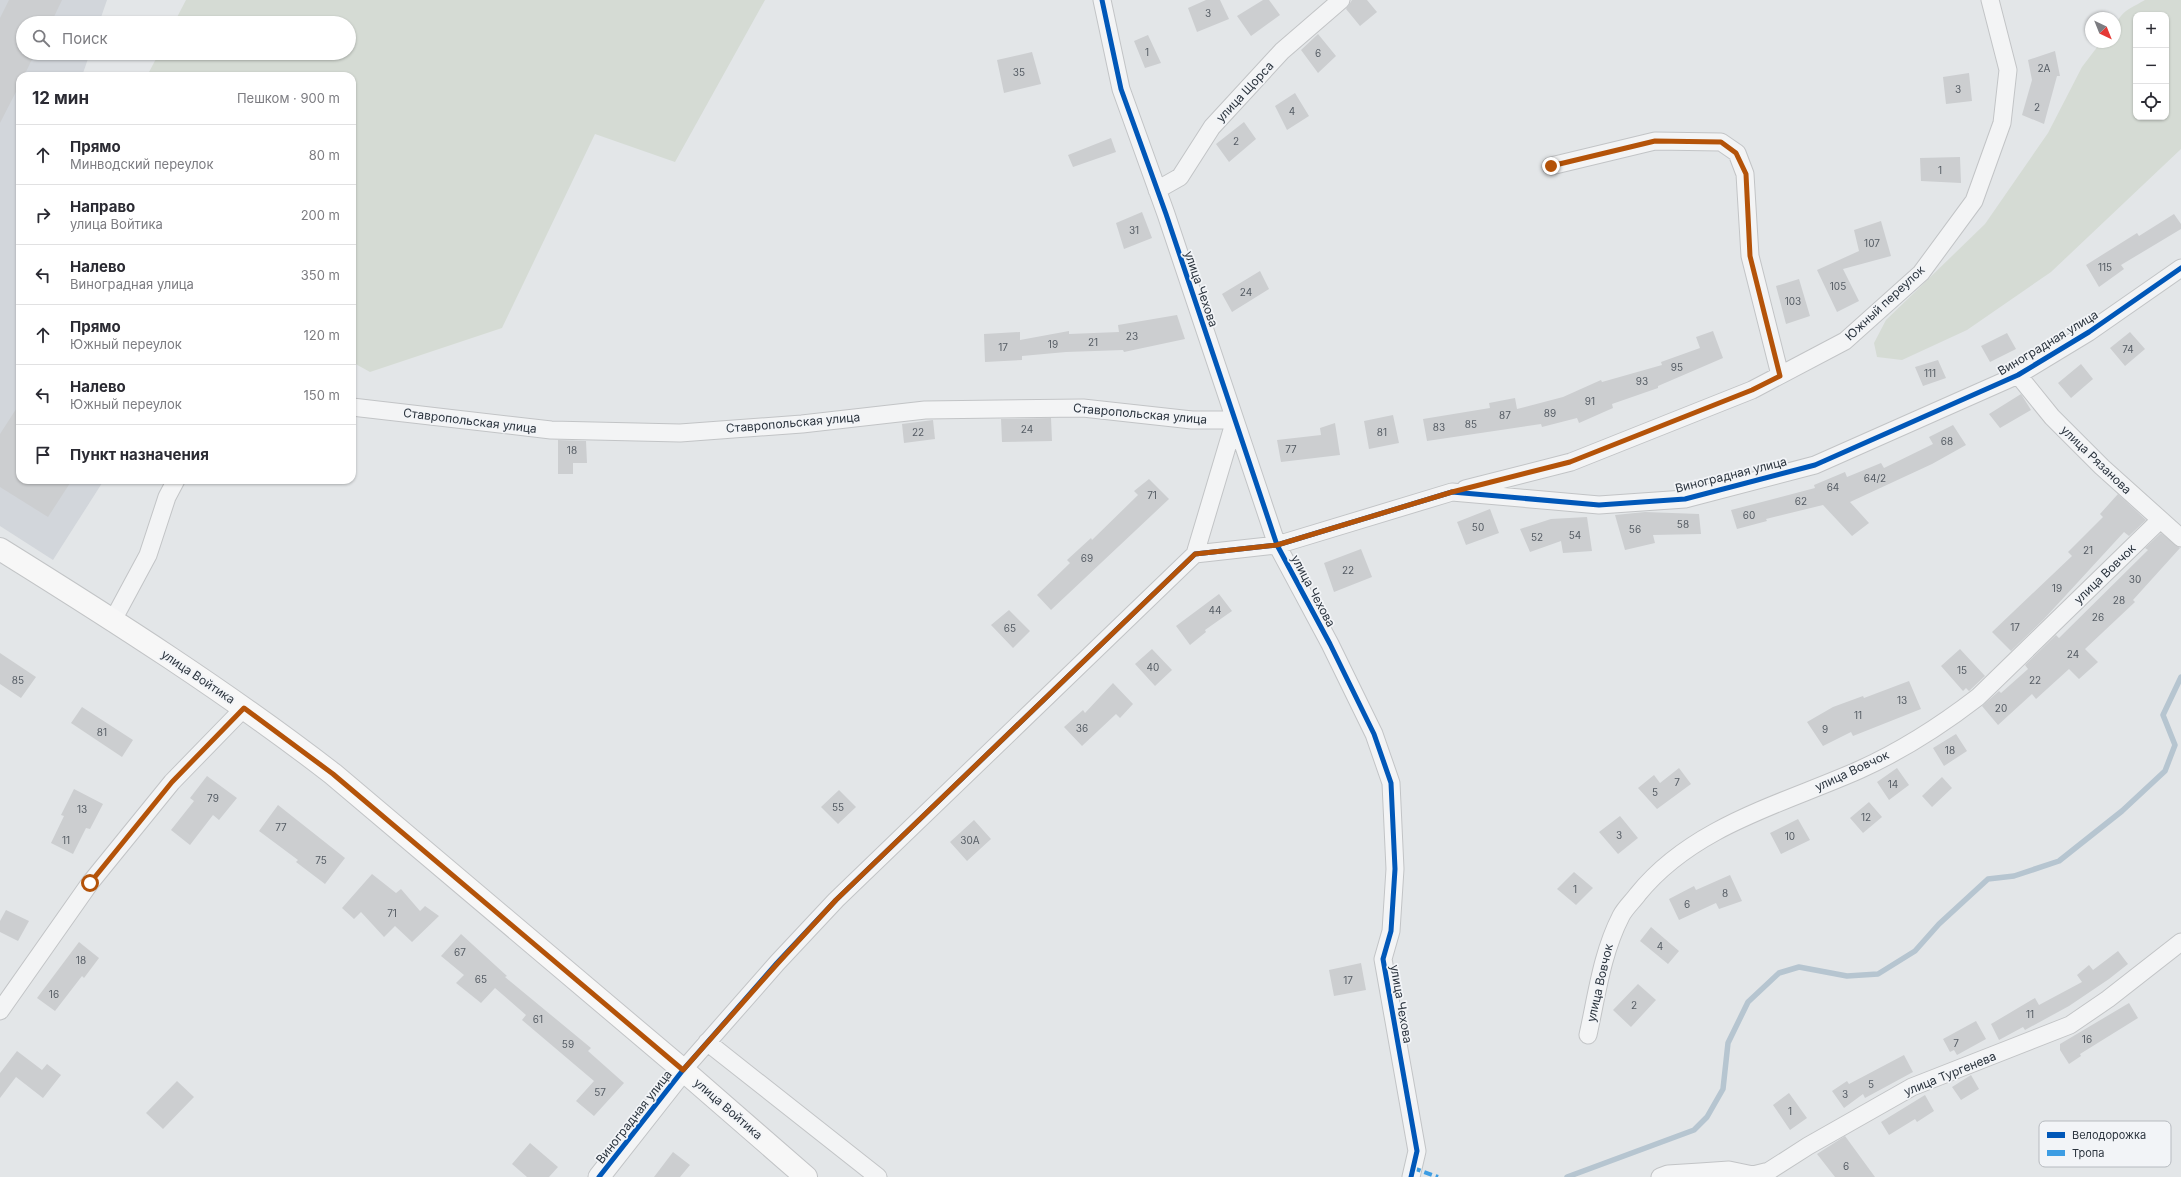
<!DOCTYPE html>
<html lang="ru">
<head>
<meta charset="utf-8">
<style>
  :root { --surface:#fff; --page:#f7f7f7; --text:#2b2b33; --muted:#7c7c81; --line:#e1e1e2 }
  body { margin:0; font-family:Inter,sans-serif; background:var(--page); color:var(--text) }
  .controls { position:absolute; right:12px; top:12px; display:grid; overflow:hidden; border-radius:8px; box-shadow:0 1px 3px #0004 }
  .controls button { width:36px; height:36px; display:grid; place-items:center; padding:0; border:0; border-bottom:1px solid var(--line); background:var(--surface); color:var(--text); font:20px sans-serif }
  .compass { position:absolute; left:2085px; top:12px; width:36px; height:36px; border-radius:50%; background:var(--surface); box-shadow:0 1px 3px #0004; rotate:137deg }
  .stop { position:absolute; width:12px; height:12px; margin:-9px; border:3px solid #b45309; border-radius:50%; background:#fff }
  .stop.end { background:#b45309; border-color:#fff; box-shadow:0 1px 4px #0008 }
  .list { margin:0; padding:0; list-style:none }
  h2 { display:flex; justify-content:space-between; align-items:center; height:52px; margin:0; padding:0 16px; font-size:17px }
  h2 small { font-size:13px; font-weight:400; color:var(--muted) }
  .list li { display:grid; grid-template-columns:26px 1fr auto; gap:12px; align-items:center; box-sizing:border-box; height:60px; padding:0 16px; border-top:1px solid var(--line) }
  .list b { display:block; font-size:15px; white-space:nowrap }
  .list p { margin:0; font-size:13px; white-space:nowrap; color:var(--muted) }
  .list em { font-size:13px; font-style:normal; color:var(--muted) }
  .icon { flex:none; width:22px; height:22px; fill:none; stroke:currentColor; stroke-width:2; stroke-linecap:round; stroke-linejoin:round }
  .map { position:relative; flex:none; width:2181px; height:1177px; overflow:hidden }
  .search { position:absolute; background:var(--surface); box-shadow:0 1px 3px #0004; left:16px; top:16px; width:340px; height:44px; display:flex; align-items:center; gap:10px; box-sizing:border-box; padding:0 14px; border-radius:22px; color:var(--muted); font-size:15px }
  .panel { position:absolute; background:var(--surface); box-shadow:0 1px 3px #0004; left:16px; top:72px; width:340px; height:412px; border-radius:12px }
  .map>svg:first-child { display:block }
  .built { fill:#d2d6db }
  .green { fill:#d5dbd4; fill-rule:evenodd }
  .lines { fill:none; stroke-linecap:round; stroke-linejoin:round }
  .stream { stroke:#b6c5d0; stroke-width:5.5 }
  .building { fill:#ccced0 }
  .minor-casing { stroke:#c2c4c6; stroke-width:19 }
  .tertiary-casing { stroke:#c2c4c6; stroke-width:23 }
  .secondary-casing { stroke:#c2c4c6; stroke-width:24 }
  .minor { stroke:#f3f4f5; stroke-width:17 }
  .tertiary { stroke:#f3f4f5; stroke-width:21 }
  .secondary { stroke:#f7f7f7; stroke-width:22 }
  .quiet { stroke:#3d9de3; stroke-width:4; stroke-dasharray:8 4; stroke-linecap:butt }
  .cycleway-casing { stroke:#f2f4f7; stroke-width:8 }
  .cycleway { stroke:#0057b8; stroke-width:5 }
  .route { stroke:#b45309; stroke-width:5 }
  .labels { text-anchor:middle; stroke-width:3.5; stroke-linejoin:round; paint-order:stroke }
  .number-label { font-size:10px; fill:#555c64 }
  .street-label { font-size:12px; fill:#2c353f; stroke:#f2f4f7 }
  .key { fill:#f2f4f7; stroke:#b7bbc0; stroke-width:1 }
  .key-label { font-size:11px; fill:#2c353f }
</style>
</head>
<body>
<div class="map">
<svg width="2181" height="1177" viewBox="0 0 2181 1177">
  <rect width="100%" height="100%" fill="#e3e6e8"/>
  <path class="built" d="M0 0H107L99 23H23V53H90L82 76H20V480H104L53 560 0 526Z"/>
  <path class="green" d="M186 0H765L675 162 595 134 502 328 370 372 352 362V76H147L159 53H349V23H174Z
    M2145 0H2181V149L2051 272 1967 330 1902 360 1877 357 1874 343 1886 320 1985 224 2048 133 2082 67 2101 42H2115C2115 14 2122 13 2145 0ZM2136 15H2166V117H2136Z"/>
  <g class="lines">
    <path class="stream" d="M1567 1177 1694 1130 1707 1117 1723 1089 1728 1043 1748 1002 1779 973 1799 967 1847 976 1878 974 1915 951 1939 924 1988 879 2014 876 2059 861 2122 811 2165 771 2175 745 2163 715 2181 677"/>
  </g>
  <path class="building" d="M9 0H62L51 23H23V53H35L24 76H20V84L0 123V18Z
    M1206 0H1220L1229 19 1197 32 1188 8Z
    M1263 0H1269L1280 15 1251 36 1237 16Z
    M1352 0H1367L1377 12 1360 26 1346 9Z
    M1318 34 1336 56 1318 73 1301 50Z
    M1148 35 1161 63 1145 68 1134 41Z
    M2055 51 2060 76H2057L2044 124 2022 115 2032 80 2028 60Z
    M1032 52 1041 84 1004 93 997 60Z
    M1969 73 1972 101 1946 104 1943 77Z
    M1295 93 1309 116 1287 130 1275 106Z
    M1244 122 1256 139 1229 162 1216 144Z
    M1111 138 1116 152 1073 167 1068 155Z
    M1960 157 1961 183 1921 181 1920 158Z
    M1142 212 1152 238 1124 249 1116 223Z
    M2174 214 2181 224V229L2121 265 2124 269 2099 287 2086 265 2137 233 2139 236Z
    M1881 221 1891 256 1843 269 1859 301 1837 312 1817 270 1859 251 1854 230Z
    M1260 271 1269 289 1232 312 1222 294Z
    M1799 279 1810 316 1786 324 1776 286Z
    M1177 315 1185 339 1124 352 1123 350 1066 352 1022 356V360L985 362 984 334 1020 332V340L1069 331V334L1119 332 1118 325Z
    M1713 331 1723 358 1658 386V388L1612 404 1613 408 1579 423 1577 418 1542 427 1541 424 1427 441 1423 419 1490 408 1489 403 1515 398 1517 409 1563 397 1601 380 1602 382 1662 365 1661 362 1700 348 1696 337Z
    M2130 332 2145 349 2125 366 2110 348Z
    M2007 333 2016 349 1990 362 1981 346Z
    M1938 360 1946 378 1923 386 1915 367Z
    M2081 364 2093 379 2071 398 2058 383Z
    M2021 394 2031 410 2000 428 1989 414Z
    M20 403V480H72L48 517 0 487V434Z
    M1393 415 1399 443 1369 449 1364 421Z
    M1051 418 1052 441 1002 442 1001 419Z
    M933 420 935 439 904 443 902 424Z
    M1335 423 1340 455 1281 462 1277 440 1321 435 1320 428Z
    M1953 425 1966 445 1932 464 1850 502 1869 523 1852 536 1823 505 1766 519 1767 521 1737 529 1731 510 1815 488 1814 485 1845 472 1847 477 1881 463 1884 468 1933 444 1929 437Z
    M558 440 586 441 587 463H573V474H558Z
    M1149 479 1169 499 1051 610 1037 595 1070 563 1067 560 1091 538 1092 540 1138 495 1134 491Z
    M2118 494 2146 520 2129 536 2124 532 2044 619 2011 651 1992 632 2072 556 2068 552 2103 517 2100 514Z
    M1490 509 1499 533 1466 545 1457 522Z
    M1645 512 1699 514 1701 534 1653 535 1655 543 1625 550 1615 515Z
    M1587 517 1592 551 1563 553 1561 541 1530 552 1520 529 1551 519Z
    M2161 533 2180 548 2133 600 2135 602 2085 649 2098 662 2079 679 2069 669 2036 699 2032 694 1998 725 1982 706 1999 691 2001 693 2028 669 2025 665 2056 635 2059 638 2148 550 2145 548Z
    M1361 549 1372 577 1334 592 1324 563Z
    M1219 594 1232 611 1205 630 1206 632 1190 645 1176 626Z
    M1009 610 1030 631 1013 648 991 625Z
    M1152 649 1172 670 1155 686 1135 664Z
    M1960 649 1985 676 1969 691 1966 688 1963 691 1941 666Z
    M0 653 36 677 21 698 0 684Z
    M1909 681 1921 709 1853 736 1851 732 1823 746 1807 722 1833 707 1863 696 1864 698Z
    M1113 683 1133 704 1120 718 1116 714 1082 746 1064 727 1083 710 1085 713Z
    M82 707 133 740 122 757 71 723Z
    M1956 734 1967 751 1944 766 1933 748Z
    M1679 768 1691 784 1657 809 1638 788 1654 775 1660 783Z
    M1897 768 1909 785 1889 800 1877 782Z
    M207 776 237 798 219 820 213 815 190 845 171 830 194 801 190 798Z
    M1942 777 1952 788 1932 807 1922 796Z
    M74 789 103 804 90 829 86 828 73 854 51 843 64 816 61 815Z
    M839 790 856 807 838 824 821 807Z
    M1869 802 1882 817 1863 833 1850 818Z
    M278 805 345 858 325 884 296 862 298 860 259 831Z
    M1620 816 1638 838 1618 854 1599 832Z
    M1798 819 1810 840 1781 854 1770 833Z
    M974 820 991 839 967 861 950 842Z
    M1574 872 1593 888 1576 905 1557 889Z
    M372 874 396 893 401 889 420 911 425 906 439 916 412 942 395 926 384 937 361 912 354 919 342 908Z
    M1730 875 1742 901 1719 909 1716 903 1679 920 1669 899 1694 886 1696 890Z
    M6 910 29 921 18 941 0 932V921Z
    M1651 927 1679 951 1668 964 1640 941Z
    M461 934 507 976 505 977 591 1048 588 1051 624 1083 594 1116 576 1101 594 1081 522 1020 526 1015 495 988 481 1003 456 983 464 975 441 956Z
    M79 942 99 958 84 978 82 976 55 1011 37 998Z
    M2118 951 2128 964 2109 979 2069 1006 2025 1030 2023 1027 1999 1040 1991 1024 2035 998 2039 1005 2082 982 2077 975 2089 965 2093 970Z
    M1361 963 1366 990 1334 996 1329 970Z
    M1638 984 1656 1000 1631 1027 1613 1010Z
    M2129 1003 2138 1018 2080 1054 2081 1056 2069 1064 2060 1050V1044Z
    M1976 1021 1986 1039 1957 1055 1954 1050 1950 1052 1943 1039Z
    M17 1051 42 1070 47 1064 61 1075 43 1098 16 1077 0 1098V1073Z
    M1904 1055 1913 1072 1865 1098 1863 1094 1844 1108 1832 1091 1847 1081 1849 1084Z
    M1971 1075 1979 1089 1961 1100 1952 1087Z
    M177 1081 194 1097 163 1129 146 1113Z
    M1789 1093 1807 1118 1790 1130 1773 1105Z
    M1925 1095 1934 1111 1917 1122 1915 1119 1889 1135 1881 1122Z
    M1845 1136 1875 1177H1835L1817 1154Z
    M530 1143 558 1167 549 1177H527L512 1164Z
    M673 1152 690 1165 680 1177H654Z"/>
  <g class="lines">
    <defs>
      <path id="minor" d="M1102 0 1121 89 1166 214 1277 545 1330 644 1374 734 1391 783 1395 869 1391 931 1383 959 1417 1151 1411 1177
        M1551 166 1655 141 1721 142 1737 153 1745 174 1750 256 1780 375
        M1157 190 1180 177 1212 127 1282 51 1341 0
        M2018 375 2052 417 2102 467 2181 538
        M352 407 551 430 680 433 802 424 925 410 1083 408 1192 420H1235L1195 554
        M1465 489 1571 462 1752 390 1845 341 1921 273 1974 201 2002 123 2008 70 1990 0
        M113 620 148 555 167 497 176 480
        M0 1011 90 883 172 782 244 708
        M1588 1035C1597 994 1602 953 1621 916 1625 908 1633 901 1638 894 1693 826 1782 804 1859 770 1899 752 1943 724 1978 697L2160 520
        M707 1042 878 1177
        M683 1070 777 963 836 900 1195 554 1277 545 1452 492 1599 505 1685 499 1815 465 2018 375 2089 332 2181 268
        M1660 1177 1668 1174 1700 1172 1729 1170 1753 1175 1769 1171 1808 1146 1912 1087 2070 1025 2108 999 2181 942"/>
      <path id="tertiary" d="M599 1177 683 1070"/>
      <path id="secondary" d="M0 549C114 620 227 692 333 774L683 1070 806 1177"/>
    </defs>
    <use href="#minor" class="minor-casing"/>
    <use href="#tertiary" class="tertiary-casing"/>
    <use href="#secondary" class="secondary-casing"/>
    <use href="#minor" class="minor"/>
    <use href="#tertiary" class="tertiary"/>
    <use href="#secondary" class="secondary"/>
    <path class="quiet" d="M1413 1168 1438 1177"/>
    <defs>
      <path id="cycleway" d="M1102 0 1121 89 1166 214 1277 545 1330 644 1374 734 1391 783 1395 869 1391 931 1383 959 1417 1151 1411 1177
        M599 1177 683 1070 777 963 836 900 1195 554 1277 545 1452 492 1599 505 1685 499 1815 465 2018 375 2089 332 2181 268"/>
    </defs>
    <use href="#cycleway" class="cycleway-casing"/>
    <use href="#cycleway" class="cycleway"/>
  </g>
  <g class="lines">
    <path class="route" d="M90 883 172 782 244 708 333 774 683 1070 778 963 836 900 1195 554 1277 545 1452 492 1570 462 1752 390 1780 376 1750 256 1746 174 1736 153 1721 142 1655 141 1551 166"/>
  </g>
  <g class="labels">
    <g class="number-label">
      <text x="1208" y="17">3</text>
      <text x="1147" y="56">1</text>
      <text x="1318" y="57">6</text>
      <text x="2044" y="72">2А</text>
      <text x="1019" y="76">35</text>
      <text x="1958" y="93">3</text>
      <text x="2037" y="111">2</text>
      <text x="1292" y="115">4</text>
      <text x="1236" y="145">2</text>
      <text x="1940" y="174">1</text>
      <text x="1134" y="234">31</text>
      <text x="1872" y="247">107</text>
      <text x="2105" y="271">115</text>
      <text x="1838" y="290">105</text>
      <text x="1246" y="296">24</text>
      <text x="1793" y="305">103</text>
      <text x="1132" y="340">23</text>
      <text x="1093" y="346">21</text>
      <text x="1053" y="348">19</text>
      <text x="1003" y="351">17</text>
      <text x="2128" y="353">74</text>
      <text x="1677" y="371">95</text>
      <text x="1930" y="377">111</text>
      <text x="1642" y="385">93</text>
      <text x="1590" y="405">91</text>
      <text x="1550" y="417">89</text>
      <text x="1505" y="419">87</text>
      <text x="1471" y="428">85</text>
      <text x="1439" y="431">83</text>
      <text x="1027" y="433">24</text>
      <text x="918" y="436">22</text>
      <text x="1382" y="436">81</text>
      <text x="1947" y="445">68</text>
      <text x="1291" y="453">77</text>
      <text x="572" y="454">18</text>
      <text x="1875" y="482">64/2</text>
      <text x="1833" y="491">64</text>
      <text x="1152" y="499">71</text>
      <text x="1801" y="505">62</text>
      <text x="1749" y="519">60</text>
      <text x="1683" y="528">58</text>
      <text x="1478" y="531">50</text>
      <text x="1635" y="533">56</text>
      <text x="1575" y="539">54</text>
      <text x="1537" y="541">52</text>
      <text x="2088" y="554">21</text>
      <text x="1087" y="562">69</text>
      <text x="1348" y="574">22</text>
      <text x="2135" y="583">30</text>
      <text x="2057" y="592">19</text>
      <text x="2119" y="604">28</text>
      <text x="1215" y="614">44</text>
      <text x="2098" y="621">26</text>
      <text x="2015" y="631">17</text>
      <text x="1010" y="632">65</text>
      <text x="2073" y="658">24</text>
      <text x="1153" y="671">40</text>
      <text x="1962" y="674">15</text>
      <text x="18" y="684">85</text>
      <text x="2035" y="684">22</text>
      <text x="1902" y="704">13</text>
      <text x="2001" y="712">20</text>
      <text x="1858" y="719">11</text>
      <text x="1082" y="732">36</text>
      <text x="1825" y="733">9</text>
      <text x="102" y="736">81</text>
      <text x="1950" y="754">18</text>
      <text x="1677" y="786">7</text>
      <text x="1893" y="788">14</text>
      <text x="1655" y="796">5</text>
      <text x="213" y="802">79</text>
      <text x="838" y="811">55</text>
      <text x="82" y="813">13</text>
      <text x="1866" y="821">12</text>
      <text x="281" y="831">77</text>
      <text x="1619" y="839">3</text>
      <text x="1790" y="840">10</text>
      <text x="66" y="844">11</text>
      <text x="970" y="844">30А</text>
      <text x="321" y="864">75</text>
      <text x="1575" y="893">1</text>
      <text x="1725" y="897">8</text>
      <text x="1687" y="908">6</text>
      <text x="392" y="917">71</text>
      <text x="1660" y="950">4</text>
      <text x="460" y="956">67</text>
      <text x="81" y="964">18</text>
      <text x="481" y="983">65</text>
      <text x="1348" y="984">17</text>
      <text x="54" y="998">16</text>
      <text x="1634" y="1009">2</text>
      <text x="2030" y="1018">11</text>
      <text x="538" y="1023">61</text>
      <text x="2087" y="1043">16</text>
      <text x="1956" y="1047">7</text>
      <text x="568" y="1048">59</text>
      <text x="1871" y="1088">5</text>
      <text x="600" y="1096">57</text>
      <text x="1845" y="1098">3</text>
      <text x="1790" y="1115">1</text>
      <text x="1846" y="1170">6</text>
    </g>
    <g class="street-label">
      <text transform="translate(1245 92) rotate(-47)" y="4">улица Щорса</text>
      <text transform="translate(1201 289) rotate(71)" y="4">улица Чехова</text>
      <text transform="translate(1885 303) rotate(-43)" y="4">Южный переулок</text>
      <text transform="translate(2048 343) rotate(-31)" y="4">Виноградная улица</text>
      <text transform="translate(1140 414) rotate(5)" y="4">Ставропольская улица</text>
      <text transform="translate(470 421) rotate(7)" y="4">Ставропольская улица</text>
      <text transform="translate(793 423) rotate(-5)" y="4">Ставропольская улица</text>
      <text transform="translate(2096 460) rotate(44)" y="4">улица Рязанова</text>
      <text transform="translate(1731 475) rotate(-14)" y="4">Виноградная улица</text>
      <text transform="translate(2105 574) rotate(-44)" y="4">улица Вовчок</text>
      <text transform="translate(1313 591) rotate(62)" y="4">улица Чехова</text>
      <text transform="translate(198 677) rotate(34)" y="4">улица Войтика</text>
      <text transform="translate(1852 771) rotate(-25)" y="4">улица Вовчок</text>
      <text transform="translate(1600 983) rotate(-77)" y="4">улица Вовчок</text>
      <text transform="translate(1401 1004) rotate(80)" y="4">улица Чехова</text>
      <text transform="translate(1950 1074) rotate(-22)" y="4">улица Тургенева</text>
      <text transform="translate(728 1109) rotate(41)" y="4">улица Войтика</text>
      <text transform="translate(634 1117) rotate(-52)" y="4">Виноградная улица</text>
    </g>
  </g>
  <rect x="2039" y="1121" width="132" height="46" rx="6" class="key"/>
  <rect x="2047" y="1132" width="18" height="6" fill="#0057b8"/>
  <rect x="2047" y="1150" width="18" height="6" fill="#3d9de3"/>
  <g class="key-label">
    <text x="2072" y="1139">Велодорожка</text>
    <text x="2072" y="1157">Тропа</text>
  </g>
</svg>
<div class="controls">
<button>+</button>
<button>−</button>
<button><svg class="icon" aria-label="locate" viewBox="0 0 24 24"><circle cx="12" cy="12" r="6"/><path d="M12 2v4M12 18v4M2 12h4M18 12h4"/></svg></button>
</div>
<svg class="compass" viewBox="-18 -18 36 36"><path d="M0-13l5 13h-10z" fill="#e53935"/><path d="M0 13l5-13h-10z" fill="#7c7c81"/></svg>
<div class="stop" style="left:90px;top:883px"></div>
<div class="stop end" style="left:1551px;top:166px"></div>
<div class="search"><svg class="icon" aria-label="search" viewBox="0 0 24 24"><circle cx="10" cy="10" r="6"/><path d="M15 15l6 6"/></svg>Поиск</div>
<section class="panel">
<h2>12 мин<small>Пешком · 900 m</small></h2>
<ul class="list">
<li><svg class="icon" aria-label="ahead" viewBox="0 0 24 24"><path d="M12 20V5M6 11l6-6 6 6"/></svg><div><b>Прямо</b><p>Минводский переулок</p></div><em>80 m</em></li>
<li><svg class="icon" aria-label="right" viewBox="0 0 24 24"><path d="M7 20v-9h11M14 6l5 5-5 5"/></svg><div><b>Направо</b><p>улица Войтика</p></div><em>200 m</em></li>
<li><svg class="icon" aria-label="left" viewBox="0 0 24 24"><path d="M17 20v-9H6M10 6l-5 5 5 5"/></svg><div><b>Налево</b><p>Виноградная улица</p></div><em>350 m</em></li>
<li><svg class="icon" aria-label="ahead" viewBox="0 0 24 24"><path d="M12 20V5M6 11l6-6 6 6"/></svg><div><b>Прямо</b><p>Южный переулок</p></div><em>120 m</em></li>
<li><svg class="icon" aria-label="left" viewBox="0 0 24 24"><path d="M17 20v-9H6M10 6l-5 5 5 5"/></svg><div><b>Налево</b><p>Южный переулок</p></div><em>150 m</em></li>
<li><svg class="icon" aria-label="arrive" viewBox="0 0 24 24"><path d="M6 21V4h12l-3 4 3 4H6"/></svg><div><b>Пункт назначения</b></div></li>
</ul>
</section>
</div>
</body>
</html>
